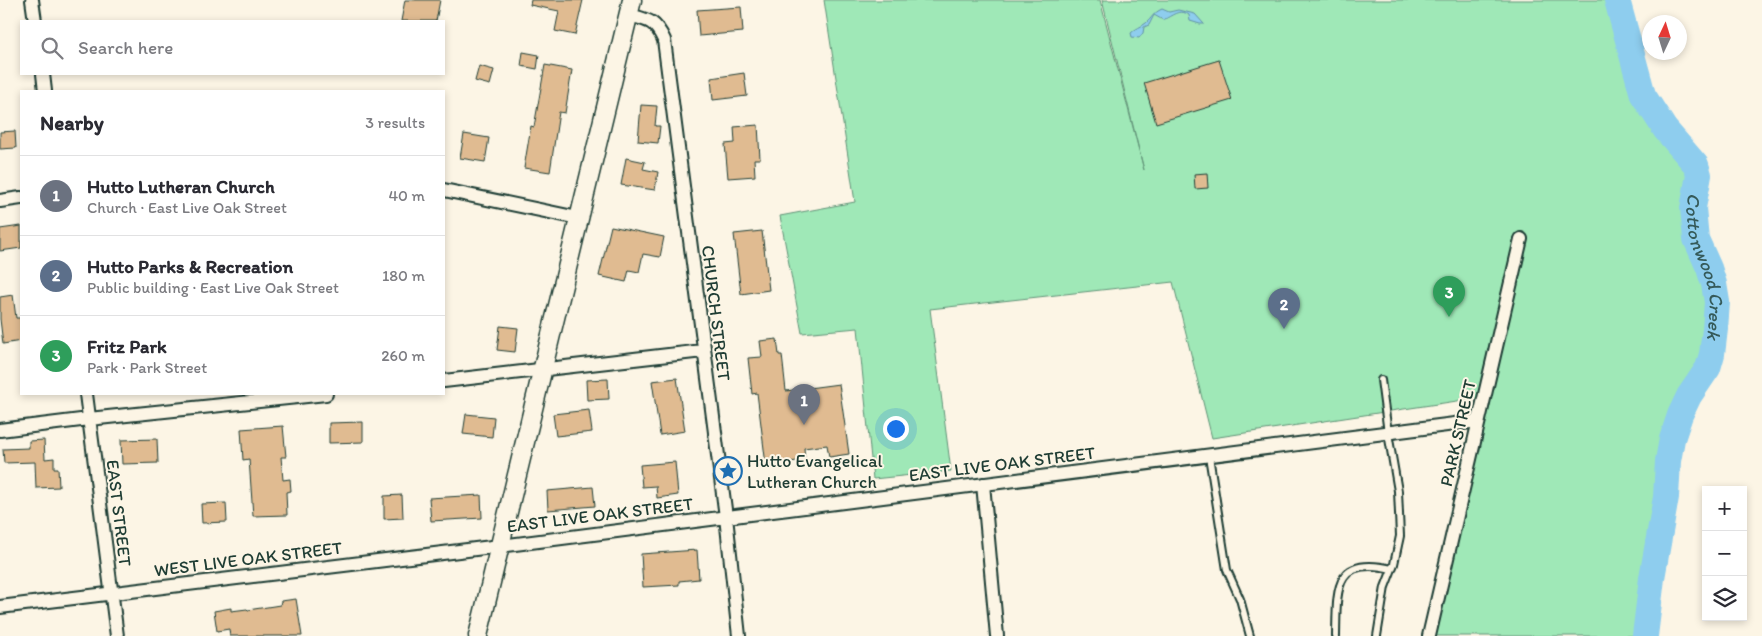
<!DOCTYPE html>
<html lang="en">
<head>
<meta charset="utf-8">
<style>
  :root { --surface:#fff; --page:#f7f7f7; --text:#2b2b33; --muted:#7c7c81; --line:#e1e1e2; --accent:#7c3aed }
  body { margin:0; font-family:Itim,sans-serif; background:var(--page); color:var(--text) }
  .controls { position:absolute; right:15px; bottom:15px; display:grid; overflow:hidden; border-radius:0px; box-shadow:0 2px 8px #0003 }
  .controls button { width:45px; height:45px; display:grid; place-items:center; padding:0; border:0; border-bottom:1px solid var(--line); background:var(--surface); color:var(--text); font:25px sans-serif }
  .compass { position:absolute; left:1642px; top:15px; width:45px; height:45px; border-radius:50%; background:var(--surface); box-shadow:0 2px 8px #0003; rotate:4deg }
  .you { position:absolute; left:895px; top:428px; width:18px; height:18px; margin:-12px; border:4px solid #fff; border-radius:50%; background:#1a73e8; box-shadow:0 0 0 8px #1a73e833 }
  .badge { display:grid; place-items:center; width:32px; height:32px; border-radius:50%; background:var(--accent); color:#fff; font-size:16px; font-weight:700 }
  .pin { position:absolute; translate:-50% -41px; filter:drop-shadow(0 1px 2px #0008) }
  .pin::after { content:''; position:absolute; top:26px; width:18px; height:15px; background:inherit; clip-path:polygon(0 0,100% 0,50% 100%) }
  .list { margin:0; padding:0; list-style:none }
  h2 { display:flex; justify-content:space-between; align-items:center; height:65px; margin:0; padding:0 20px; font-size:21px }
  h2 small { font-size:16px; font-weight:400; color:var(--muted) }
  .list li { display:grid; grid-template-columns:32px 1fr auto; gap:15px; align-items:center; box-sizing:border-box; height:80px; padding:0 20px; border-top:1px solid var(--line) }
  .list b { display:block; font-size:19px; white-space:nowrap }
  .list p { margin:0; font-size:16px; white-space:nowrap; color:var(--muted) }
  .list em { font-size:16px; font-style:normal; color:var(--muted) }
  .icon { flex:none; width:28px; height:28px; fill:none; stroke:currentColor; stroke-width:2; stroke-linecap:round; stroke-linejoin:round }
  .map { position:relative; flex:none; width:1762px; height:636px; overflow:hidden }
  .search { position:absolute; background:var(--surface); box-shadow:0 2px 8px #0003; left:20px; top:20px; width:425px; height:55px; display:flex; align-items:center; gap:12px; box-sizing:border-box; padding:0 18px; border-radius:0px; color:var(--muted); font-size:19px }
  .panel { position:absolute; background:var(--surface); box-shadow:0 2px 8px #0003; left:20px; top:90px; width:425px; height:305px; border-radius:0px }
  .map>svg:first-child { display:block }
  .green { fill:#9fe8b7; stroke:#5f9276 }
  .water { fill:#8ecdee; stroke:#6293a4 }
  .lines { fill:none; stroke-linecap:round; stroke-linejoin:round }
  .river { stroke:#8ecdee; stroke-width:26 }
  .building { fill:#e0bb91; stroke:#1f3d34 }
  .lane-casing { stroke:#1f3d34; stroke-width:10 }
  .street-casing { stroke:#1f3d34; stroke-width:16 }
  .secondary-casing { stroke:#1f3d34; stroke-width:21 }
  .lane { stroke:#fcf5e5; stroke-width:6 }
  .street { stroke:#fcf5e5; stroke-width:12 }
  .secondary { stroke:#fcf5e5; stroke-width:18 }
  .labels { text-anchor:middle; stroke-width:4; stroke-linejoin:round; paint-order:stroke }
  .street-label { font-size:18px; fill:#1f3d34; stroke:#fcf5e5 }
  .poi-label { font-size:18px; fill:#1f3d34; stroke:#fcf5e5; text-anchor:start }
  .water-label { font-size:19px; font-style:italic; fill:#355a59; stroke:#fcf5e5 }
</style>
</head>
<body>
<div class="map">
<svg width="1762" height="636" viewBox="0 0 1762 636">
  <rect width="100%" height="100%" fill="#fcf5e5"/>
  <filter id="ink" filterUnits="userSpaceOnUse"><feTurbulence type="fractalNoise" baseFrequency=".02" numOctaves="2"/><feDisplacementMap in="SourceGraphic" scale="10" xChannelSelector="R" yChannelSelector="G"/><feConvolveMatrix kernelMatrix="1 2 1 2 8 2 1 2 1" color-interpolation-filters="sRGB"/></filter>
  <g filter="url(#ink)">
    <path class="green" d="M824 0H1100L1144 170 1102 0H1627L1640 47 1657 122 1695 164 1696 232 1716 292 1717 342 1686 417 1667 475 1650 636H1436L1490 396 1212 438 1173 282 930 309 951 471 873 479 858 328 802 333 780 216 855 202Z"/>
    <path class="water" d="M1162 9 1169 12 1178 10 1195 14 1204 24H1200L1190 21 1189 15C1179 8 1172 16 1163 20L1154 15 1149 25 1144 27 1143 33 1139 38 1132 37 1131 33C1136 28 1141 27 1146 23 1152 18 1153 13 1162 9Z"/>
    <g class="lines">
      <path class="river" id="s1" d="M1617 0 1643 95 1665 129 1696 165 1699 175 1693 208 1696 239 1709 268 1714 284 1717 302 1715 329 1712 354 1708 368 1689 396 1680 415 1672 439 1668 461 1666 497 1652 578 1645 636"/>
    </g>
    <path class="building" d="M405 0H440L436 21H401Z
      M531 0H583L575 35 555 31 559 11 530 5Z
      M741 7 743 32 699 36 697 10Z
      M523 52 539 55 537 69 521 66Z
      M1219 60 1232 100 1156 123 1144 83Z
      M545 65 572 70 565 113 559 112 550 172 524 168 531 126 534 127Z
      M479 66 494 70 490 85 475 81Z
      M744 73 747 96 713 100 711 78Z
      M641 105 657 106 655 126H660L658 143 638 141Z
      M758 125 760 159H754L755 176 728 178 725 144 735 143 734 127Z
      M15 131 16 148 0 149V132Z
      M464 134 489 138 485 162 460 158Z
      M626 158 645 162 643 169 658 172 655 190 621 185Z
      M1207 173 1208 188 1195 189 1194 174Z
      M21 226V248L0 251V229Z
      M611 226 664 237 660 257 643 254 639 272 629 270 626 282 599 276Z
      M762 231 769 290 741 294 734 234Z
      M13 295 16 318H21V341L3 344 0 319V297Z
      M500 326 518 328 515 352 497 350Z
      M777 339 779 355H782L786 391 839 384 849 454 829 457 827 445 804 448 805 460 766 465 757 393 752 394 748 358 762 357 760 341Z
      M677 378 685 431 660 435 652 381Z
      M608 379 609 399 587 400 586 380Z
      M589 410 592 432 556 436 553 414Z
      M466 414 494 417 492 437 463 434Z
      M363 422V442L329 443V423Z
      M283 426 286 457H281L283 480 290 479 291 491 286 492 287 515 253 516 249 459 243 460 241 429Z
      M157 439 158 463 122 464 121 440Z
      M44 440 45 459 54 458V468H58L59 487 36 488 35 462 4 463 3 449 29 448V441Z
      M675 462 678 495 657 498 656 486 642 487 640 465Z
      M593 487 595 506 548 510 547 491Z
      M402 495 403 518 384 519V496Z
      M481 495 482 518 431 521 429 498Z
      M226 503 227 522 202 523 201 504Z
      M697 550 699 579 679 581V585L643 587 641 554Z
      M296 599 302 636H230L229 629 217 631 214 611 231 608V611L247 609 248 610 280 605 281 601Z"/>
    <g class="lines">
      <defs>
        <path id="lane" d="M1209 456 1227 570 1240 599 1250 636
          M1336 636C1337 590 1333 555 1392 569
          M1377 636 1385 587 1394 564 1400 536 1398 491 1388 433 1381 380"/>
        <path id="street" d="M32 0 35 21
          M628 15C648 20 655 20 664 40L726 517 739 636
          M43 74 45 91
          M444 190 578 218
          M0 201 21 198
          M444 381 703 351
          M86 394 117 636
          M0 430 89 419 326 394
          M983 484 997 636
          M0 607 500 546 1478 421
          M1429 636 1521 239"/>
        <path id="secondary" d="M478 636 632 0"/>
      </defs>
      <use href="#lane" class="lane-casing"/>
      <use href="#street" class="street-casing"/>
      <use href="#secondary" class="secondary-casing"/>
      <use href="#lane" class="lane"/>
      <use href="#street" class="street"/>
      <use href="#secondary" class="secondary"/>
    </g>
  </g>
  <defs>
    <symbol id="sight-ring" viewBox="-11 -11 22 22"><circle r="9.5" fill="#fcf5e5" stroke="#1f6fb2" stroke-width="1.5"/><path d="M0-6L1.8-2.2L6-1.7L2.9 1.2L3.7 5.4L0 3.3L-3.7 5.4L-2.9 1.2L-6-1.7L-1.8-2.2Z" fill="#1f6fb2"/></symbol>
  </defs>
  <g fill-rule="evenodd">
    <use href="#sight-ring" x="712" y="455" width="32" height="32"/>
  </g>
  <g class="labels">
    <g class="street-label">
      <text transform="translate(716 313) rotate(83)" y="6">CHURCH STREET</text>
      <text transform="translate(1458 433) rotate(-77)" y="6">PARK STREET</text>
      <text transform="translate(1002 464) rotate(-7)" y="6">EAST LIVE OAK STREET</text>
      <text transform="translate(119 513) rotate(83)" y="6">EAST STREET</text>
      <text transform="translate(600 515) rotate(-7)" y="6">EAST LIVE OAK STREET</text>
      <text transform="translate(248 559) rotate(-7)" y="6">WEST LIVE OAK STREET</text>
    </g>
    <g class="poi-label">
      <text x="747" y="467">Hutto Evangelical<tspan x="747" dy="21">Lutheran Church</tspan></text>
    </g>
    <g class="water-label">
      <text dy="7" stroke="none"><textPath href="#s1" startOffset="291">Cottonwood Creek</textPath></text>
    </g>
  </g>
</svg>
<div class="controls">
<button>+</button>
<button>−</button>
<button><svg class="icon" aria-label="layers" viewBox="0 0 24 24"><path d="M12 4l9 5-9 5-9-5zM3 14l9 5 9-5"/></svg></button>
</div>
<svg class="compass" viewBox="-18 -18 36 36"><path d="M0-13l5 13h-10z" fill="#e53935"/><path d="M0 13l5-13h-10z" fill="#7c7c81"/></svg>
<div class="you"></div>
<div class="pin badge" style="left:804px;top:425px;background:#6b7280">1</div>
<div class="pin badge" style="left:1284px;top:329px;background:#5c6f8a">2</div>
<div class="pin badge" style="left:1449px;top:317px;background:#2e9e5b">3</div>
<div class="search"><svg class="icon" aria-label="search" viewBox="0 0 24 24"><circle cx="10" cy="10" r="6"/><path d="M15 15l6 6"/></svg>Search here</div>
<section class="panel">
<h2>Nearby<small>3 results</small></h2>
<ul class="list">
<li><span class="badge" style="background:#6b7280">1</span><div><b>Hutto Lutheran Church</b><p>Church · East Live Oak Street</p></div><em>40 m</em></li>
<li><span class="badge" style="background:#5c6f8a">2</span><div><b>Hutto Parks &amp; Recreation</b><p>Public building · East Live Oak Street</p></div><em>180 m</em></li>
<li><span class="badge" style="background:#2e9e5b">3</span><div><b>Fritz Park</b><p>Park · Park Street</p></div><em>260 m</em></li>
</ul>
</section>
</div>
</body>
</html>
